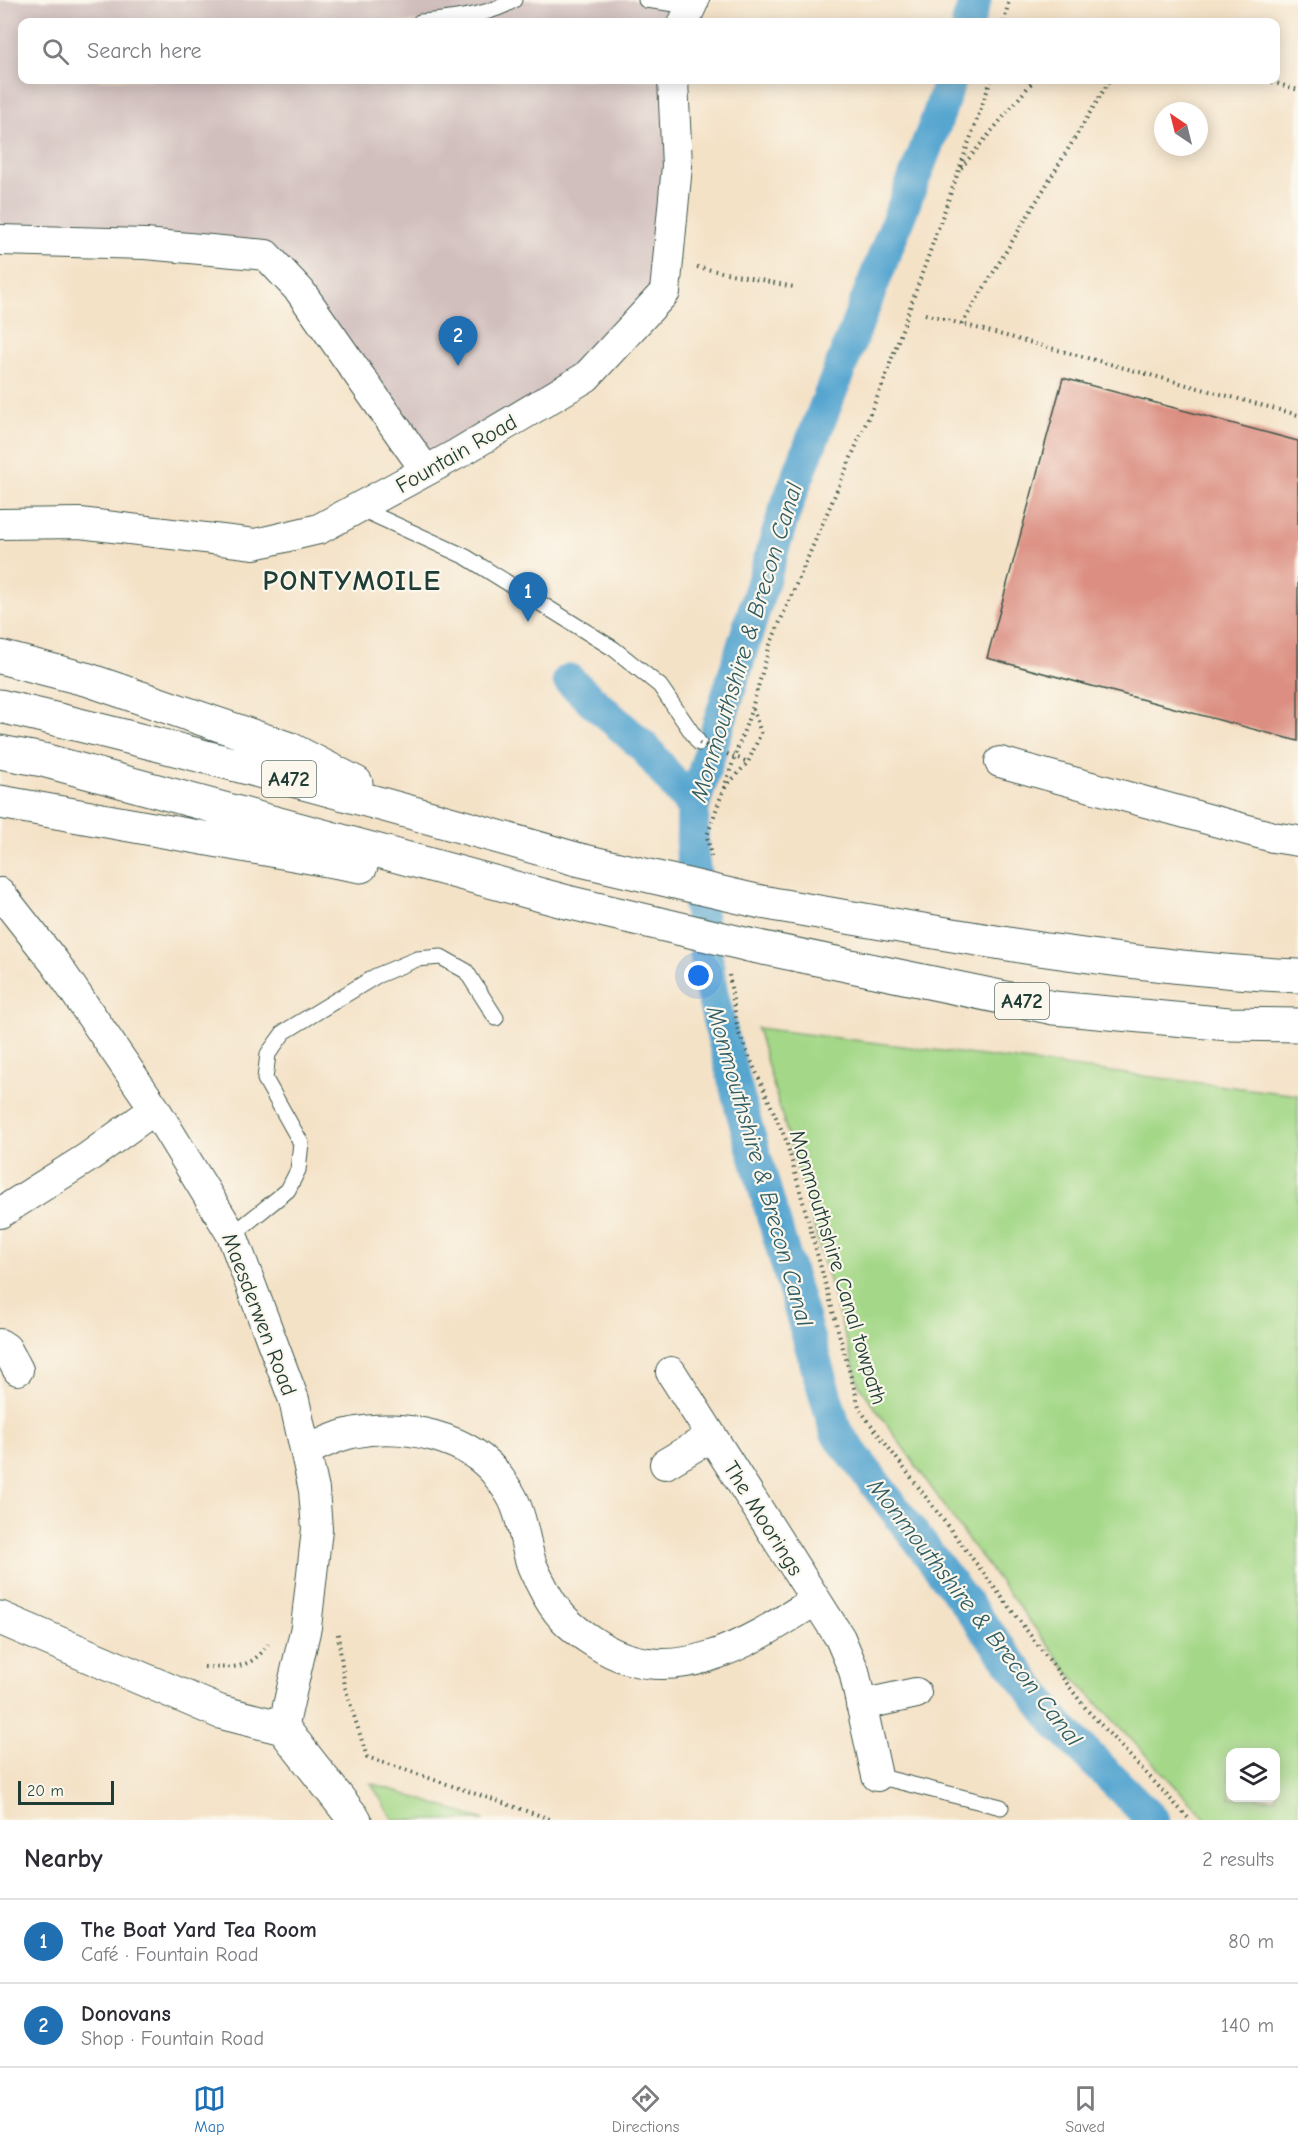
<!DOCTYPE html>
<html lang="en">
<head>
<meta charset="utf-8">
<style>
  :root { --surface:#fff; --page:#f2f2f3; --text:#2b2b33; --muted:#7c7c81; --line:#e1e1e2; --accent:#1f6fb2 }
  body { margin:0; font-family:"Comic Neue",sans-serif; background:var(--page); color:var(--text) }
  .controls { position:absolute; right:18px; bottom:18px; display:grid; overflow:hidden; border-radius:12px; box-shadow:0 3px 15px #0003 }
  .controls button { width:54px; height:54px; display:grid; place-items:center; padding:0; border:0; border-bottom:2px solid var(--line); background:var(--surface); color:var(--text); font:30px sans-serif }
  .compass { position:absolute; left:1154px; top:102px; width:54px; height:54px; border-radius:50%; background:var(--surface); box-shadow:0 3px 15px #0003; rotate:325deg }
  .scale { position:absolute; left:18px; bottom:15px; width:96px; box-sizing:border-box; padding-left:6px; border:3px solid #1f3d34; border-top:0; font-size:16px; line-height:21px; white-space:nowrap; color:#1f3d34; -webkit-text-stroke:4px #fbf7ec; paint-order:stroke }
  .you { position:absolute; left:699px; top:976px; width:21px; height:21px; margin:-15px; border:4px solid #fff; border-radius:50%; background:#1a73e8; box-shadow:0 0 0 9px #1a73e833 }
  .badge { display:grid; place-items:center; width:39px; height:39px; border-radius:50%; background:var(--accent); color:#fff; font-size:20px; font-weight:700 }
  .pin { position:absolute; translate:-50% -50px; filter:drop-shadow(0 2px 3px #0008) }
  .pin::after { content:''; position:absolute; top:32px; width:21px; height:18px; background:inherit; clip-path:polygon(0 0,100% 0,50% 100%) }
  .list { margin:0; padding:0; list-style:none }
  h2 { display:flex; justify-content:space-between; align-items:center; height:78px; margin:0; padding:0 24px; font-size:26px }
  h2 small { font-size:20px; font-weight:400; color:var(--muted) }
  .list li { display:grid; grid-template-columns:39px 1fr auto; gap:18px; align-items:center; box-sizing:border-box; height:84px; padding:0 24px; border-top:2px solid var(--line) }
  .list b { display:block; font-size:22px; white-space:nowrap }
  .list p { margin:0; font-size:20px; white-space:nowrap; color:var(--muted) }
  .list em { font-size:20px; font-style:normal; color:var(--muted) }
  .icon { flex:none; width:33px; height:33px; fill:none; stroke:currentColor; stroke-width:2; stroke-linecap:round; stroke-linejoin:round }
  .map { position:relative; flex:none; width:1298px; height:1820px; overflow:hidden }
  .search { position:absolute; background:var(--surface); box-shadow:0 3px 15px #0003; left:18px; right:18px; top:18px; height:66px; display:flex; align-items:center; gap:15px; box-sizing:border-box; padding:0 21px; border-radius:12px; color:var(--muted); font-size:22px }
  .sheet { height:246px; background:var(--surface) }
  nav { display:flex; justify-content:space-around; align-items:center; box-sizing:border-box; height:84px; border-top:2px solid var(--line); background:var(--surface); font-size:16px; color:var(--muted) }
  nav a { display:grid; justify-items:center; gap:3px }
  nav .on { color:var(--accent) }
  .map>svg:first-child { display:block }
  .industrial { fill:#d1bfbe }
  .green { fill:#a4d888; stroke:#628a5e; stroke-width:1.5; fill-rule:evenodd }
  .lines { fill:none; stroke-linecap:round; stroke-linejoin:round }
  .canal { stroke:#56a6d0; stroke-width:33 }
  .building { fill:#db8e81 }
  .lane-casing { stroke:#3f564a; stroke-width:17 }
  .street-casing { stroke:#3f564a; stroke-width:32 }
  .secondary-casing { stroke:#3f564a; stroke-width:35 }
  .primary-casing { stroke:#3f564a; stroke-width:35 }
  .path { stroke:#3f564a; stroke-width:4; stroke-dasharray:1.5 4.5; stroke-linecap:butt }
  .lane { stroke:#fff; stroke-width:15 }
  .street { stroke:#fff; stroke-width:30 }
  .secondary { stroke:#fff; stroke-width:33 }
  .primary { stroke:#fff; stroke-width:33 }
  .primary-bridge-casing { stroke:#3f564a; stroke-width:35; stroke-linecap:butt }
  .path-bridge { stroke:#3f564a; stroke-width:4; stroke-dasharray:1.5 4.5; stroke-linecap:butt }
  .primary-bridge { stroke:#fff; stroke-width:33 }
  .labels { text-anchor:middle; stroke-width:4.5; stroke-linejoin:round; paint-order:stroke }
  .shield { fill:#fbf7ec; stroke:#61756b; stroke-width:1.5 }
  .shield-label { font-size:21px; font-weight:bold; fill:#1f3d34 }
  .street-label { font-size:22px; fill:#1f3d34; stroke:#fbf7ec }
  .water-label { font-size:24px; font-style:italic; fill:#305c63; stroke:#fbf7ec }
  .district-label { font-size:28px; font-weight:bold; letter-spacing:1.5px; fill:#1f3d34; stroke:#fbf7ec }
</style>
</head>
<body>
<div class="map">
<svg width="1298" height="1820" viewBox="0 0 1298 1820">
  <rect width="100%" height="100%" fill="#fbf7ec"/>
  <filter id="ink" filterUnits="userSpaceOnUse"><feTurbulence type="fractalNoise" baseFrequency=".0167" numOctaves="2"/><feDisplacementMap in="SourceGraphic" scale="12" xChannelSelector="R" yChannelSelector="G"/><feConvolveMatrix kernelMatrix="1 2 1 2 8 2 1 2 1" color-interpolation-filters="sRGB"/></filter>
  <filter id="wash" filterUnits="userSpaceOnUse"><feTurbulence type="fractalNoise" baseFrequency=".008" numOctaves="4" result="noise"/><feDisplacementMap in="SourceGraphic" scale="24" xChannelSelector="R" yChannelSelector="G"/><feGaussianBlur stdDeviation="1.35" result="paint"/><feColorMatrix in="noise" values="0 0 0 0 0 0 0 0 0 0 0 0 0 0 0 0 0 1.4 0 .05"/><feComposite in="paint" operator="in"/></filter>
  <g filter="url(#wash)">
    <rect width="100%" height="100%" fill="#f4e2c7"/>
    <path class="industrial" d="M0 0H694L684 22H22V80H673L665 292 586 377 426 471 266 255 0 240Z"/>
    <path class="green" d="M757 1028 1298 1095V1820H1207L1070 1674 969 1541 859 1385ZM1230 1752H1276V1798H1230Z
      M371 1783 484 1820H393Z"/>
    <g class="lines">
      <path class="canal" d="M968 22 975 0
        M950 80 936 122 786 507 693 807 692 852 711 990 741 1108 836 1432 1059 1726 1153 1820
        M569 680 645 748 693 807"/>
    </g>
    <g id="blocks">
      <path class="building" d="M1063 378 1298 441V741L987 658Z"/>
    </g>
  </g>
  <g filter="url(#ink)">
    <use href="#blocks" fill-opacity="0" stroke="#3f564a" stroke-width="1.5"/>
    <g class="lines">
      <defs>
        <path id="lane" d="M646 0 691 6
          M420 22C448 20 491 15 514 0
          M359 508 466 557 614 649 660 686 699 743
          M232 1235 288 1190 298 1170 301 1143 265 1079 268 1054 284 1032 376 976 417 959 441 957 466 971 496 1018
          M877 1776 1001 1807"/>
        <path id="street" d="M684 22 694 0
          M0 240 145 244 266 255 300 291 426 471
          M0 524 80 523 255 544 319 529 457 454 586 377 665 292 677 166 673 80
          M1000 762 1273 837 1298 841
          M0 893 55 963 155 1109 232 1235 294 1400 314 1490 317 1529 306 1627 283 1728
          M0 1213 87 1158 155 1109
          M0 1344 6 1348 18 1370
          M671 1372 840 1638 854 1671 877 1776
          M306 1451C321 1444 336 1436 352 1433 401 1422 471 1436 500 1479 506 1487 513 1497 516 1506 523 1523 525 1542 530 1559 532 1568 537 1576 541 1584 555 1613 568 1626 595 1643 671 1694 750 1642 816 1600
          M665 1464 712 1436
          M861 1705 916 1693"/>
        <path id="secondary" d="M0 1618 220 1712 283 1728 355 1820"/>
        <path id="primary" d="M0 657 89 680 290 749 356 783
          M0 706C193 751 385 804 576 859
          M0 752 43 760 567 902
          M0 802 361 866
          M761 902C939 933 1117 967 1298 976
          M749 945 1054 1008 1229 1024 1298 1025"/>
      </defs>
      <use href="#lane" class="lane-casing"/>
      <use href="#street" class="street-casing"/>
      <use href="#secondary" class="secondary-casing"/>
      <use href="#primary" class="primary-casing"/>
      <path class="path" d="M1004 22 1009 0
        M1266 80 1298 90
        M961 168 1034 80
        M697 267 794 287
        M925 314 1298 415
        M962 324 1110 80
        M725 788 748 762 761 733 753 709
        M711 857 707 836 752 708 770 645 882 386 991 80
        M729 975 738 1031 786 1140 860 1410 1087 1710 1190 1820
        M338 1634 345 1687 367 1757 553 1820
        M204 1667C231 1668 251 1670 268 1644"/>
      <use href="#lane" class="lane"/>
      <use href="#street" class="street"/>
      <use href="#secondary" class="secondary"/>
      <use href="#primary" class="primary"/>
      <defs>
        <path id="primary-bridge" d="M576 859 761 902
          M567 902 749 945"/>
      </defs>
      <use href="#primary-bridge" class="primary-bridge-casing"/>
      <path class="path-bridge" d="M699 743 748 762"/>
      <use href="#primary-bridge" class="primary-bridge"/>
    </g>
  </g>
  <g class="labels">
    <g class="shield">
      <rect x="262" y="761" width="54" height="36" rx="4.5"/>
      <rect x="995" y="983" width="54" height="36" rx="4.5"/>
    </g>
    <g class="shield-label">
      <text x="289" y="786">A472</text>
      <text x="1022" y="1008">A472</text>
    </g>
    <g class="street-label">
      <text transform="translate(456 453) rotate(-30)" y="8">Fountain Road</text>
      <text transform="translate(839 1267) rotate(73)" y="8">Monmouthshire Canal towpath</text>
      <text transform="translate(260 1314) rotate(69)" y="8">Maesderwen Road</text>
      <text transform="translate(764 1518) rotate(58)" y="8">The Moorings</text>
    </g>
    <g class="water-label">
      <text transform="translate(746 642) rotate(-73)" y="8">Monmouthshire &amp; Brecon Canal</text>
      <text transform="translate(760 1166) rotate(74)" y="8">Monmouthshire &amp; Brecon Canal</text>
      <text transform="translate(975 1612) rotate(52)" y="8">Monmouthshire &amp; Brecon Canal</text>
    </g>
    <g class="district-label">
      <text x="352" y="590">PONTYMOILE</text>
    </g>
  </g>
</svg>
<div class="controls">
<button><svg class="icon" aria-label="layers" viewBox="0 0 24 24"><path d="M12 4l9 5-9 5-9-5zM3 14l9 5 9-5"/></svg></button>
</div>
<svg class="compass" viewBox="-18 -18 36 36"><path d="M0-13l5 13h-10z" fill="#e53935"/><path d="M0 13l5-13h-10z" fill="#7c7c81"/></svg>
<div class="scale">20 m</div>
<div class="you"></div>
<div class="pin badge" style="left:528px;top:622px">1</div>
<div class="pin badge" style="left:458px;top:366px">2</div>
<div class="search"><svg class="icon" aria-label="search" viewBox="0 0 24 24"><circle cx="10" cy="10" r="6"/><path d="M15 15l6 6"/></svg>Search here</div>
</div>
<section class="sheet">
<h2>Nearby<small>2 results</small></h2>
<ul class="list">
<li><span class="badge">1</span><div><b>The Boat Yard Tea Room</b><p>Café · Fountain Road</p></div><em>80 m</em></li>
<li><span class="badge">2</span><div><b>Donovans</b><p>Shop · Fountain Road</p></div><em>140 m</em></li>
</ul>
</section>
<nav>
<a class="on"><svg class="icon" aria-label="map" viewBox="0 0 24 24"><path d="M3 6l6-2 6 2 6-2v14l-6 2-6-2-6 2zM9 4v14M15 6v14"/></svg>Map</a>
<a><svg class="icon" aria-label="directions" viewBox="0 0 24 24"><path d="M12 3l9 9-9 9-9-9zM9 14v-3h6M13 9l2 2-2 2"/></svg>Directions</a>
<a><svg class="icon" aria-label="saved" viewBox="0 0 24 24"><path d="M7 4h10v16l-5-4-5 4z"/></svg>Saved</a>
</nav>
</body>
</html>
